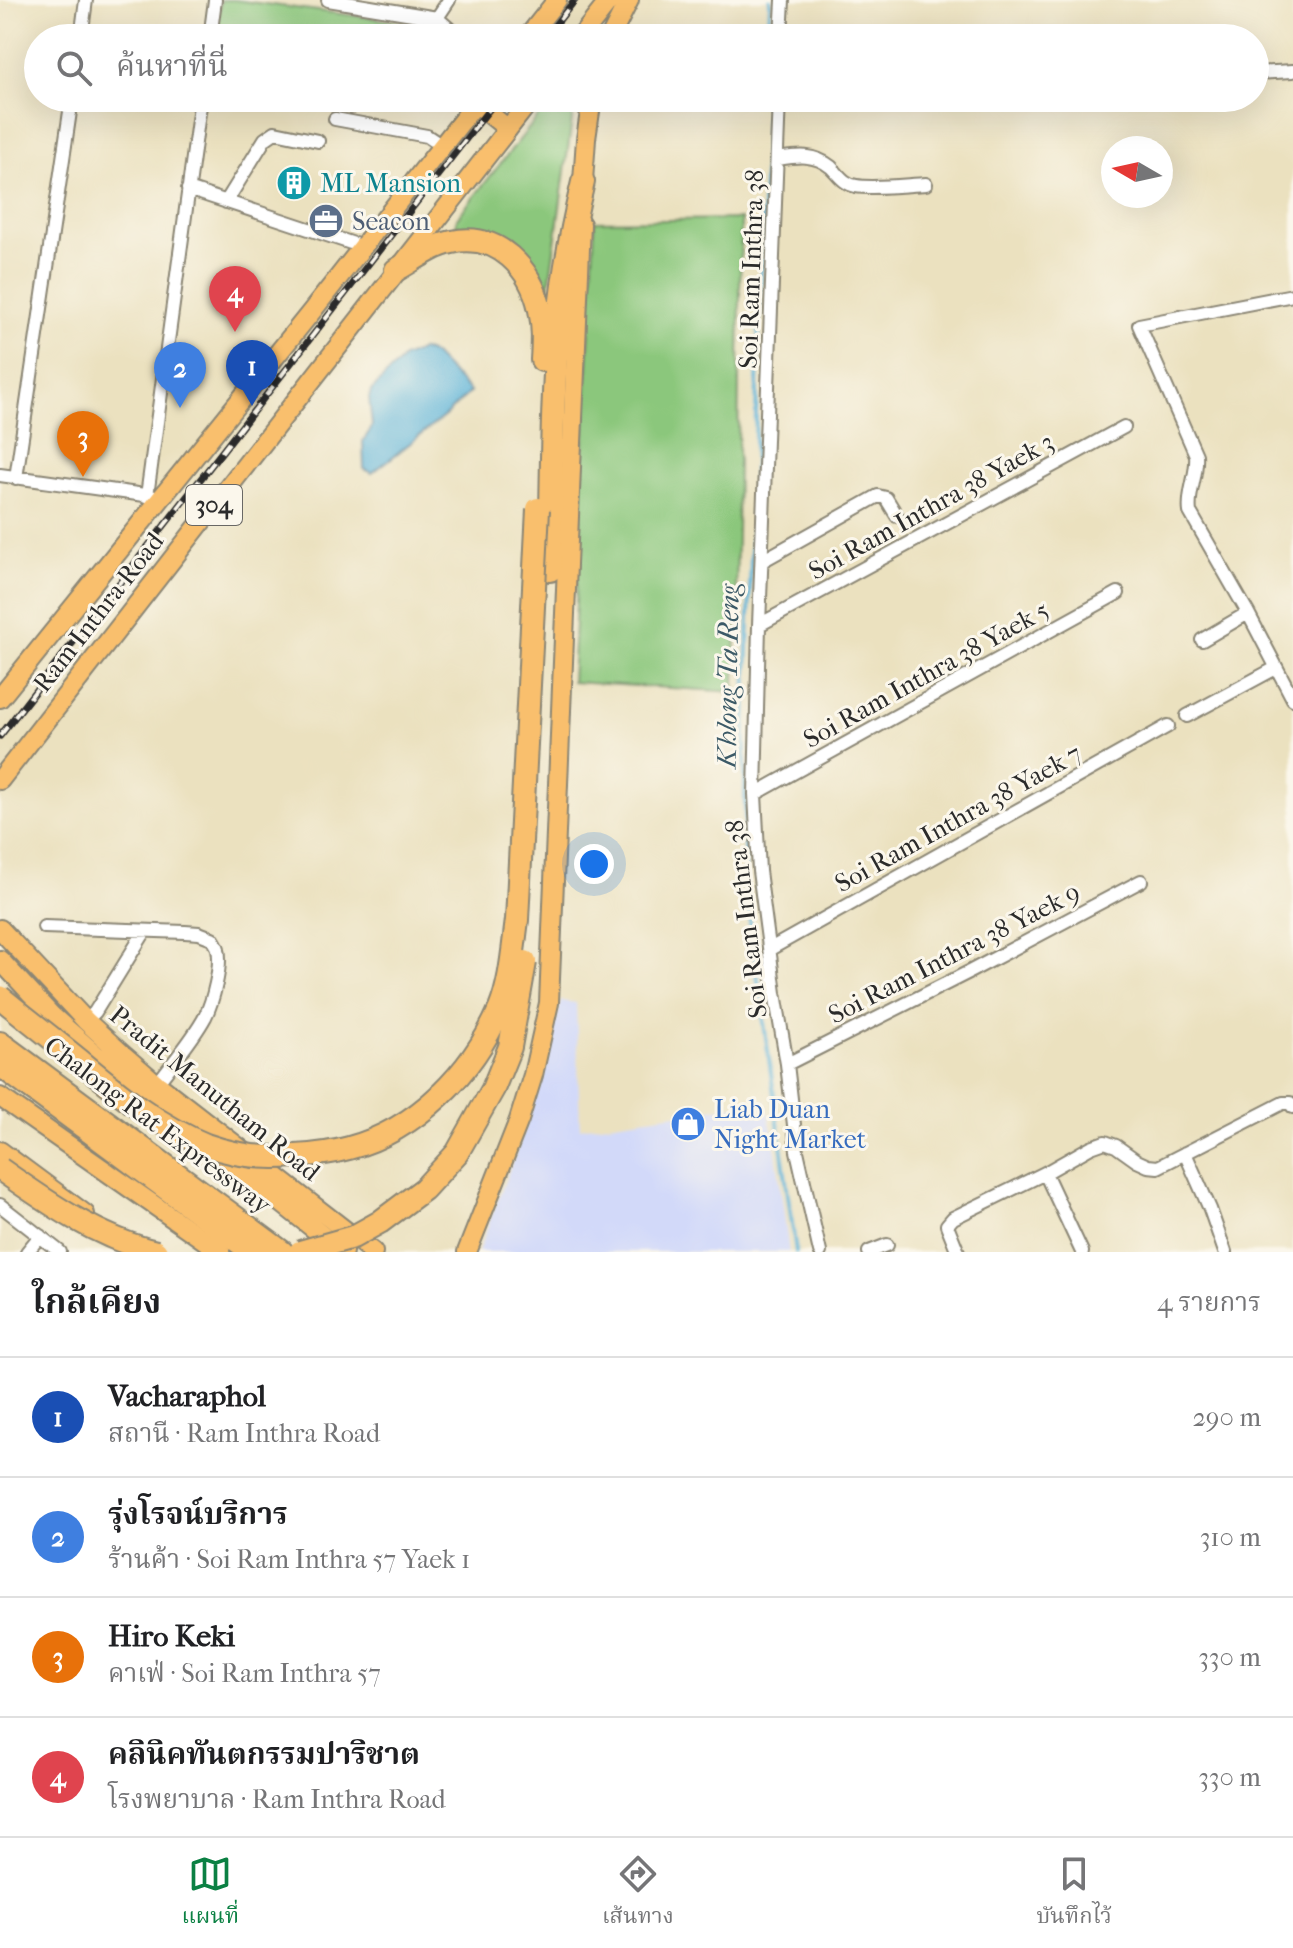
<!DOCTYPE html>
<html lang="th">
<head>
<meta charset="utf-8">
<style>
  :root { --surface:#fff; --page:#f2f2f2; --text:#202124; --muted:#757577; --line:#e0e0e0; --accent:#0b8043 }
  body { margin:0; font-family:"IM FELL French Canon","Noto Serif Thai",serif; background:var(--page); color:var(--text) }
  .compass { position:absolute; left:1101px; top:136px; width:72px; height:72px; border-radius:50%; background:var(--surface); box-shadow:0 8px 32px #0002; rotate:279deg }
  .you { position:absolute; left:594px; top:864px; width:28px; height:28px; margin:-20px; border:6px solid #fff; border-radius:50%; background:#1a73e8; box-shadow:0 0 0 12px #1a73e833 }
  .badge { display:grid; place-items:center; width:52px; height:52px; border-radius:50%; background:var(--accent); color:#fff; font-size:26px; font-weight:700 }
  .pin { position:absolute; translate:-50% -66px; filter:drop-shadow(0 2px 4px #0008) }
  .pin::after { content:''; position:absolute; top:42px; width:28px; height:24px; background:inherit; clip-path:polygon(0 0,100% 0,50% 100%) }
  .list { margin:0; padding:0; list-style:none }
  h2 { display:flex; justify-content:space-between; align-items:center; height:104px; margin:0; padding:0 32px; font-size:34px }
  h2 small { font-size:26px; font-weight:400; color:var(--muted) }
  .list li { display:grid; grid-template-columns:52px 1fr auto; gap:24px; align-items:center; box-sizing:border-box; height:120px; padding:0 32px; border-top:2px solid var(--line) }
  .list b { display:block; font-size:30px; white-space:nowrap }
  .list p { margin:0; font-size:26px; white-space:nowrap; color:var(--muted) }
  .list em { font-size:26px; font-style:normal; color:var(--muted) }
  .icon { flex:none; width:44px; height:44px; fill:none; stroke:currentColor; stroke-width:2; stroke-linecap:round; stroke-linejoin:round }
  .map { position:relative; flex:none; width:1293px; height:1252px; overflow:hidden }
  .search { position:absolute; background:var(--surface); box-shadow:0 8px 32px #0002; left:24px; right:24px; top:24px; height:88px; display:flex; align-items:center; gap:20px; box-sizing:border-box; padding:0 28px; border-radius:44px; color:var(--muted); font-size:30px }
  .sheet { height:584px; background:var(--surface) }
  nav { display:flex; justify-content:space-around; align-items:center; box-sizing:border-box; height:112px; border-top:2px solid var(--line); background:var(--surface); font-size:22px; color:var(--muted) }
  nav a { display:grid; justify-items:center; gap:4px }
  nav .on { color:var(--accent) }
  .map>svg:first-child { display:block }
  .built { fill:#d2d9f9 }
  .green { fill:#8bc77c; stroke:#5b7954; stroke-width:2 }
  .water { fill:#5bb2d7; stroke:#436e81; stroke-width:2 }
  .lines { fill:none; stroke-linecap:round; stroke-linejoin:round }
  .stream { stroke:#5bb2d7; stroke-width:4 }
  .minor-casing { stroke:#8b8675; stroke-width:16 }
  .primary-casing { stroke:#8b8675; stroke-width:22 }
  .motorway-casing { stroke:#8b8675; stroke-width:26 }
  .minor { stroke:#fff; stroke-width:12 }
  .primary { stroke:#f9bf6d; stroke-width:18 }
  .motorway { stroke:#f9bf6d; stroke-width:22 }
  .rail-casing { stroke:#2b2b2b; stroke-width:7 }
  .rail { stroke:#fbf7ec; stroke-width:4; stroke-dasharray:12; stroke-linecap:butt }
  .motorway-bridge-casing { stroke:#8b8675; stroke-width:26; stroke-linecap:butt }
  .motorway-bridge { stroke:#f9bf6d; stroke-width:22 }
  .labels { text-anchor:middle; stroke-width:6; stroke-linejoin:round; paint-order:stroke }
  .shield { fill:#fbf7ec; stroke:#696865; stroke-width:2 }
  .shield-label { font-size:24px; font-weight:bold; fill:#2b2b2b }
  .culture-label { font-size:26px; fill:#0d838f; stroke:#fbf7ec; text-anchor:start }
  .service-label { font-size:26px; fill:#4e5e75; stroke:#fbf7ec; text-anchor:start }
  .street-label { font-size:26px; fill:#2b2b2b; stroke:#fbf7ec }
  .shop-label { font-size:26px; fill:#366cbe; stroke:#fbf7ec; text-anchor:start }
  .water-label { font-size:28px; font-style:italic; fill:#3c5a67; stroke:#fbf7ec }
</style>
</head>
<body>
<div class="map">
<svg width="1293" height="1252" viewBox="0 0 1293 1252">
  <rect width="100%" height="100%" fill="#fbf7ec"/>
  <filter id="ink" filterUnits="userSpaceOnUse"><feTurbulence type="fractalNoise" baseFrequency=".0125" numOctaves="2"/><feDisplacementMap in="SourceGraphic" scale="16" xChannelSelector="R" yChannelSelector="G"/><feConvolveMatrix kernelMatrix="1 2 1 2 8 2 1 2 1" color-interpolation-filters="sRGB"/></filter>
  <filter id="wash" filterUnits="userSpaceOnUse"><feTurbulence type="fractalNoise" baseFrequency=".006" numOctaves="4" result="noise"/><feDisplacementMap in="SourceGraphic" scale="32" xChannelSelector="R" yChannelSelector="G"/><feGaussianBlur stdDeviation="1.8" result="paint"/><feColorMatrix in="noise" values="0 0 0 0 0 0 0 0 0 0 0 0 0 0 0 0 0 1.4 0 .05"/><feComposite in="paint" operator="in"/></filter>
  <g filter="url(#wash)">
    <rect width="100%" height="100%" fill="#ebe1bf"/>
    <path class="built" d="M561 1001 576 1003 580 1128 766 1101 776 1152 789 1252H478L524 1131 539 1086Z"/>
    <path class="green" d="M221 0H235L425 25 439 38H215Z
      M304 98H448L441 106Z
      M553 98H575L549 287C527 243 506 226 456 226L457 218Z
      M741 219 735 692 572 682 595 221Z"/>
    <path class="water" d="M422 350 433 354 470 392 446 415 372 473 364 469 363 441 371 429 372 425 369 398 371 391 403 358Z"/>
    <g class="lines">
      <path class="stream" d="M769 38 770 0
        M767 98 745 731V887L796 1252"/>
    </g>
  </g>
  <g filter="url(#ink)">
    <g class="lines">
      <defs>
        <path id="minor" d="M328 0 437 18 460 38
          M437 18 449 0
          M81 38 86 0
          M210 38 215 0
          M781 38 783 0
          M1255 73 1293 71
          M779 98 759 625 755 794 759 871 775 993 787 1064 797 1151 820 1252
          M335 119 427 136 442 146
          M777 159C797 156 814 153 831 167 839 175 844 184 856 186 875 189 906 185 926 184
          M188 189 363 247
          M226 202 265 139 275 132 318 141
          M1293 295 1139 325 1196 455C1198 475 1187 493 1190 512L1248 613 1293 699
          M0 475 152 496
          M16 478 72 98
          M147 496 201 98
          M762 561 878 496 886 498 897 516
          M759 625 1124 427
          M1202 640 1248 613
          M1187 716 1276 668
          M755 794 1118 593
          M44 927 185 932 199 933 212 938C213 939 218 947 218 949 222 966 213 1001 205 1017 192 1041 173 1062 157 1084
          M770 949 1168 726
          M86 1021 95 1012 145 931
          M787 1064 971 971 1141 881
          M1185 1153 1210 1209 1225 1252
          M1045 1173 1082 1252
          M0 1205 60 1252
          M27 1252 40 1236
          M869 1252 887 1245
          M958 1252 947 1225 953 1218 1045 1173 1091 1147 1105 1142 1116 1146 1137 1161 1148 1166 1158 1167 1283 1103H1290L1293 1107"/>
        <path id="primary" d="M527 38 557 0
          M580 38 610 0
          M610 38 629 0
          M476 103 508 129
          M582 195 586 139 592 98
          M0 698 312 311 480 98
          M0 780 532 98
          M0 929 86 1021 121 1053 157 1084 373 1252
          M0 960 52 1016 95 1054 191 1131
          M0 1097 221 1252
          M214 1149 343 1252
          M0 1151 85 1214
          M467 1252 519 1120 533 1075 549 1003 581 224"/>
        <path id="motorway" d="M396 270C414 260 432 246 452 242 498 232 531 268 540 310 544 327 543 344 542 360
          M550 570C552 487 551 403 559 320 563 274 572 228 583 182
          M0 1043 282 1252
          M0 1065 252 1252"/>
      </defs>
      <use href="#minor" class="minor-casing"/>
      <use href="#primary" class="primary-casing"/>
      <use href="#motorway" class="motorway-casing"/>
      <use href="#minor" class="minor"/>
      <use href="#primary" class="primary"/>
      <use href="#motorway" class="motorway"/>
      <defs>
        <path id="rail" d="M545 38 575 0
          M0 736 498 98"/>
      </defs>
      <use href="#rail" class="rail-casing"/>
      <use href="#rail" class="rail"/>
      <defs>
        <path id="motorway-bridge" d="M0 997C28 1020 57 1042 85 1065 122 1096 161 1127 206 1145 234 1155 266 1159 295 1156 314 1155 331 1153 349 1148 417 1130 473 1072 500 1009 511 982 513 949 517 920L538 509
          M0 1169C48 1203 98 1238 156 1252
          M300 1252 353 1237 380 1222 424 1189 457 1153 493 1089 510 1047 525 962"/>
      </defs>
      <use href="#motorway-bridge" class="motorway-bridge-casing"/>
      <use href="#motorway-bridge" class="motorway-bridge"/>
    </g>
  </g>
  <defs>
    <symbol id="building-disc" viewBox="-11 -11 22 22"><circle r="9.5" fill="#0f9aa8" stroke="#fbf7ec"/><path d="M-4-6H4V6H1V3H-1V6H-4ZM-2.5-4.3h1.7v1.8h-1.7ZM.8-4.3h1.7v1.8H.8ZM-2.5-1h1.7V.8h-1.7ZM.8-1h1.7V.8H.8Z" fill="#fff"/></symbol>
    <symbol id="office-disc" viewBox="-11 -11 22 22"><circle r="9.5" fill="#5c6f8a" stroke="#fbf7ec"/><path d="M-6-3h4V-5.5h4V-3h4V5H-6ZM-1-4.5V-3h2v-1.5ZM-6 0V1H6V0Z" fill="#fff"/></symbol>
    <symbol id="shop-disc" viewBox="-11 -11 22 22"><circle r="9.5" fill="#3f7fe0" stroke="#fbf7ec"/><path d="M-5-2.5h2.3a2.7 3.5 0 0 1 5.4 0H5L5.5 6h-11ZM-1.5-2.5h3a1.5 2.3 0 0 0-3 0Z" fill="#fff"/></symbol>
  </defs>
  <g fill-rule="evenodd">
    <use href="#building-disc" x="274" y="163" width="40" height="40"/>
    <use href="#office-disc" x="306" y="201" width="40" height="40"/>
    <use href="#shop-disc" x="668" y="1104" width="40" height="40"/>
  </g>
  <g class="labels">
    <rect class="shield" x="186" y="485" width="56" height="40" rx="6"/>
    <g class="shield-label">
      <text x="214" y="513">304</text>
    </g>
    <g class="culture-label">
      <text x="320" y="192">ML Mansion</text>
    </g>
    <g class="service-label">
      <text x="352" y="230">Seacon</text>
    </g>
    <g class="street-label">
      <text transform="translate(751 269) rotate(-88)" y="9">Soi Ram Inthra 38</text>
      <text transform="translate(931 506) rotate(-29)" y="9">Soi Ram Inthra 38 Yaek 3</text>
      <text transform="translate(98 612) rotate(-52)" y="9">Ram Inthra Road</text>
      <text transform="translate(926 674) rotate(-29)" y="9">Soi Ram Inthra 38 Yaek 5</text>
      <text transform="translate(958 818) rotate(-29)" y="9">Soi Ram Inthra 38 Yaek 7</text>
      <text transform="translate(746 919) rotate(-97)" y="9">Soi Ram Inthra 38</text>
      <text transform="translate(954 953) rotate(-27)" y="9">Soi Ram Inthra 38 Yaek 9</text>
      <text transform="translate(215 1093) rotate(39)" y="9">Pradit Manutham Road</text>
      <text transform="translate(158 1125) rotate(37)" y="9">Chalong Rat Expressway</text>
    </g>
    <g class="shop-label">
      <text x="714" y="1118">Liab Duan<tspan x="714" dy="30">Night Market</tspan></text>
    </g>
    <g class="water-label">
      <text transform="translate(727 676) rotate(-89)" y="10">Khlong Ta Reng</text>
    </g>
  </g>
</svg>
<svg class="compass" viewBox="-18 -18 36 36"><path d="M0-13l5 13h-10z" fill="#e53935"/><path d="M0 13l5-13h-10z" fill="#757577"/></svg>
<div class="you"></div>
<div class="pin badge" style="left:252px;top:406px;background:#1a4fb4">1</div>
<div class="pin badge" style="left:180px;top:408px;background:#3f7fe0">2</div>
<div class="pin badge" style="left:83px;top:477px;background:#e8710a">3</div>
<div class="pin badge" style="left:235px;top:332px;background:#e0444e">4</div>
<div class="search"><svg class="icon" aria-label="search" viewBox="0 0 24 24"><circle cx="10" cy="10" r="6"/><path d="M15 15l6 6"/></svg>ค้นหาที่นี่</div>
</div>
<section class="sheet">
<h2>ใกล้เคียง<small>4 รายการ</small></h2>
<ul class="list">
<li><span class="badge" style="background:#1a4fb4">1</span><div><b>Vacharaphol</b><p>สถานี · Ram Inthra Road</p></div><em>290 m</em></li>
<li><span class="badge" style="background:#3f7fe0">2</span><div><b>รุ่งโรจน์บริการ</b><p>ร้านค้า · Soi Ram Inthra 57 Yaek 1</p></div><em>310 m</em></li>
<li><span class="badge" style="background:#e8710a">3</span><div><b>Hiro Keki</b><p>คาเฟ่ · Soi Ram Inthra 57</p></div><em>330 m</em></li>
<li><span class="badge" style="background:#e0444e">4</span><div><b>คลินิคทันตกรรมปาริชาต</b><p>โรงพยาบาล · Ram Inthra Road</p></div><em>330 m</em></li>
</ul>
</section>
<nav>
<a class="on"><svg class="icon" aria-label="map" viewBox="0 0 24 24"><path d="M3 6l6-2 6 2 6-2v14l-6 2-6-2-6 2zM9 4v14M15 6v14"/></svg>แผนที่</a>
<a><svg class="icon" aria-label="directions" viewBox="0 0 24 24"><path d="M12 3l9 9-9 9-9-9zM9 14v-3h6M13 9l2 2-2 2"/></svg>เส้นทาง</a>
<a><svg class="icon" aria-label="saved" viewBox="0 0 24 24"><path d="M7 4h10v16l-5-4-5 4z"/></svg>บันทึกไว้</a>
</nav>
</body>
</html>
